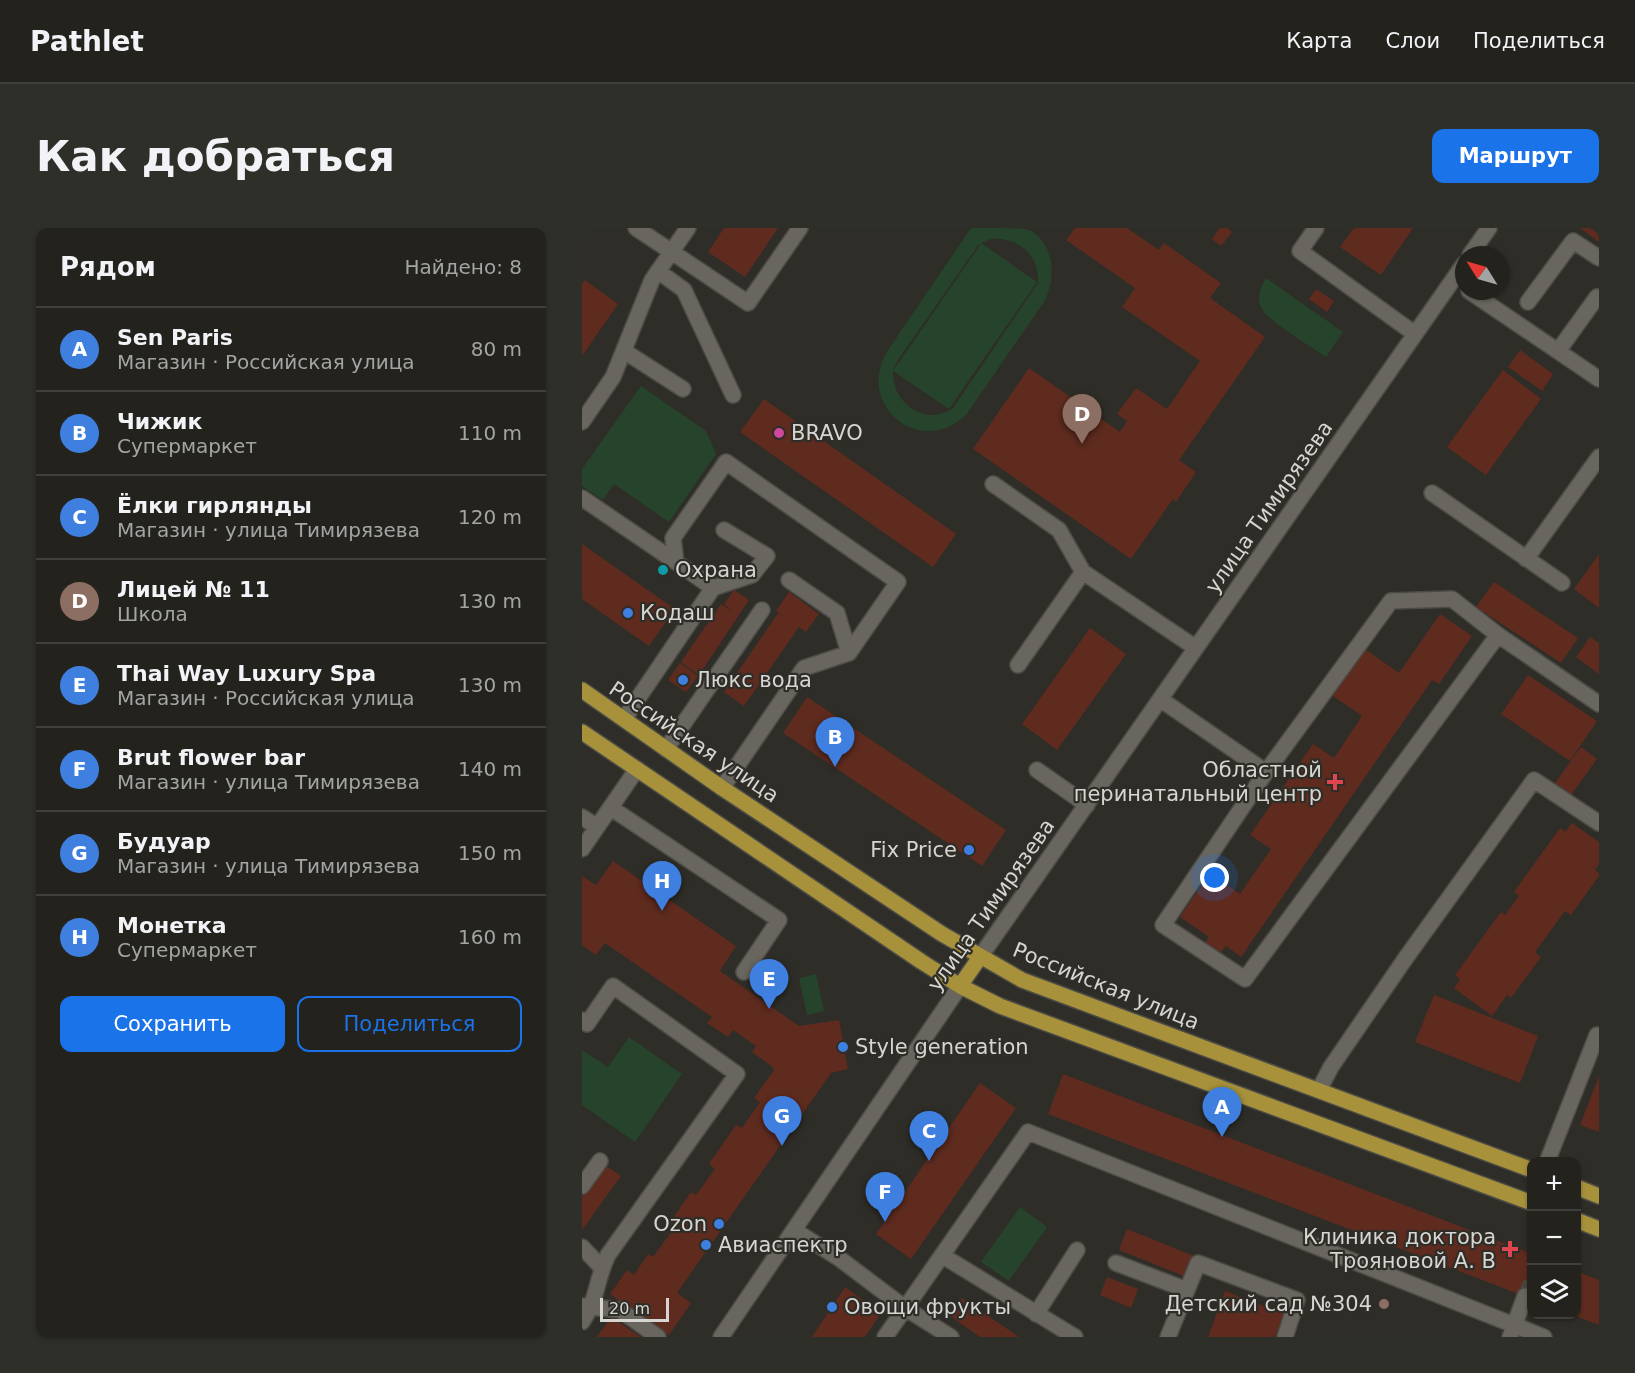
<!DOCTYPE html>
<html lang="ru">
<head>
<meta charset="utf-8">
<style>
  :root { --surface:#23221d; --page:#2f2f2a; --text:#f1f3f6; --muted:#a3a4a4; --line:#403f3b; --accent:#1a73e8 }
  body { margin:0; font-family:"DejaVu Sans",sans-serif; background:var(--page); color:var(--text) }
  .controls { position:absolute; right:18px; bottom:18px; display:grid; overflow:hidden; border-radius:12px; box-shadow:0 2px 4px #0004 }
  .controls button { width:54px; height:54px; display:grid; place-items:center; padding:0; border:0; border-bottom:2px solid var(--line); background:var(--surface); color:var(--text); font:30px sans-serif }
  .compass { position:absolute; left:873px; top:18px; width:54px; height:54px; border-radius:50%; background:var(--surface); box-shadow:0 2px 4px #0004; rotate:307deg }
  .scale { position:absolute; left:18px; bottom:15px; width:69px; box-sizing:border-box; padding-left:6px; border:3px solid #d6d5d1; border-top:0; font-size:16px; line-height:21px; white-space:nowrap; color:#d6d5d1; -webkit-text-stroke:4px #2f2d27; paint-order:stroke }
  .you { position:absolute; left:633px; top:650px; width:21px; height:21px; margin:-15px; border:4px solid #fff; border-radius:50%; background:#1a73e8; box-shadow:0 0 0 9px #1a73e833 }
  .badge { display:grid; place-items:center; width:39px; height:39px; border-radius:50%; background:var(--accent); color:#fff; font-size:20px; font-weight:700 }
  .pin { position:absolute; translate:-50% -50px; filter:drop-shadow(0 2px 3px #0008) }
  .pin::after { content:''; position:absolute; top:32px; width:21px; height:18px; background:inherit; clip-path:polygon(0 0,100% 0,50% 100%) }
  .list { margin:0; padding:0; list-style:none }
  h2 { display:flex; justify-content:space-between; align-items:center; height:78px; margin:0; padding:0 24px; font-size:26px }
  h2 small { font-size:20px; font-weight:400; color:var(--muted) }
  .list li { display:grid; grid-template-columns:39px 1fr auto; gap:18px; align-items:center; box-sizing:border-box; height:84px; padding:0 24px; border-top:2px solid var(--line) }
  .list b { display:block; font-size:22px; white-space:nowrap }
  .list p { margin:0; font-size:20px; white-space:nowrap; color:var(--muted) }
  .list em { font-size:20px; font-style:normal; color:var(--muted) }
  .actions { display:flex; gap:12px; padding:18px 24px }
  .actions a { flex:1; padding:14px 0; border:2px solid var(--accent); border-radius:12px; text-align:center; font-size:21px; color:var(--accent) }
  .actions .main { background:var(--accent); color:#fff }
  .icon { flex:none; width:33px; height:33px; fill:none; stroke:currentColor; stroke-width:2; stroke-linecap:round; stroke-linejoin:round }
  .map { position:relative; flex:none; width:1017px; height:1109px; overflow:hidden; border-radius:12px }
  header { display:flex; align-items:center; gap:36px; box-sizing:border-box; height:84px; padding:0 30px; background:var(--surface); border-bottom:2px solid var(--line) }
  header strong { font-size:28px }
  nav { display:flex; gap:33px; margin-inline-start:auto; font-size:21px }
  .intro { display:flex; align-items:center; justify-content:space-between; box-sizing:border-box; height:144px; padding:0 36px }
  h1 { margin:0; font-size:42px }
  .button { padding:15px 27px; border-radius:12px; background:var(--accent); color:#fff; font-size:21px; font-weight:700 }
  main { display:flex; gap:36px; padding:0 36px }
  aside { flex:1; background:var(--surface); border-radius:12px; box-shadow:0 2px 4px #0004 }
  .map>svg:first-child { display:block }
  .green { fill:#26432b; fill-rule:evenodd }
  .building { fill:#5f2b1f }
  .lines { fill:none; stroke-linecap:round; stroke-linejoin:round }
  .minor-tunnel { stroke:#484640; stroke-width:15; stroke-dasharray:15 8; stroke-linecap:butt }
  .minor-casing { stroke:#4c4b46; stroke-width:18 }
  .major-casing { stroke:#4c4b46; stroke-width:18 }
  .minor { stroke:#68665f; stroke-width:15 }
  .major { stroke:#a7913b; stroke-width:15 }
  .hotel-dot { fill:#d1479c; stroke:#2f2d27; stroke-width:2 }
  .culture-dot { fill:#0f9aa8; stroke:#2f2d27; stroke-width:2 }
  .shop-dot { fill:#3f7fe0; stroke:#2f2d27; stroke-width:2 }
  .health-dot { fill:#e0444e; stroke:#2f2d27; stroke-width:2 }
  .education-dot { fill:#8d6e63; stroke:#2f2d27; stroke-width:2 }
  .labels { text-anchor:middle; stroke-width:4.5; stroke-linejoin:round; paint-order:stroke }
  .poi-label { font-size:21px; fill:#d6d5d1; stroke:#2f2d27; text-anchor:start }
  .street-label { font-size:21px; fill:#d6d5d1; stroke:#2f2d27 }
</style>
</head>
<body>
<header>
<strong>Pathlet</strong>
<nav><a>Карта</a><a>Слои</a><a>Поделиться</a></nav>
</header>
<div class="intro"><h1>Как добраться</h1><a class="button">Маршрут</a></div>
<main>
<aside>
<h2>Рядом<small>Найдено: 8</small></h2>
<ul class="list">
<li><span class="badge" style="background:#3f7fe0">A</span><div><b>Sen Paris</b><p>Магазин · Российская улица</p></div><em>80 m</em></li>
<li><span class="badge" style="background:#3f7fe0">B</span><div><b>Чижик</b><p>Супермаркет</p></div><em>110 m</em></li>
<li><span class="badge" style="background:#3f7fe0">C</span><div><b>Ёлки гирлянды</b><p>Магазин · улица Тимирязева</p></div><em>120 m</em></li>
<li><span class="badge" style="background:#8d6e63">D</span><div><b>Лицей № 11</b><p>Школа</p></div><em>130 m</em></li>
<li><span class="badge" style="background:#3f7fe0">E</span><div><b>Thai Way Luxury Spa</b><p>Магазин · Российская улица</p></div><em>130 m</em></li>
<li><span class="badge" style="background:#3f7fe0">F</span><div><b>Brut flower bar</b><p>Магазин · улица Тимирязева</p></div><em>140 m</em></li>
<li><span class="badge" style="background:#3f7fe0">G</span><div><b>Будуар</b><p>Магазин · улица Тимирязева</p></div><em>150 m</em></li>
<li><span class="badge" style="background:#3f7fe0">H</span><div><b>Монетка</b><p>Супермаркет</p></div><em>160 m</em></li>
</ul>
<div class="actions"><a class="main">Сохранить</a><a>Поделиться</a></div>
</aside>
<div class="map">
<svg width="1017" height="1109" viewBox="0 0 1017 1109">
  <rect width="100%" height="100%" fill="#2f2d27"/>
  <path class="green" d="M389 0C401 0 436 0 445 1 473 13 475 51 462 74L384 187C337 231 272 176 306 122ZM409 11C436 9 458 27 456 55L371 180C343 200 309 174 311 143L367 181 455 54 399 15ZM397 16 398 17 311 143 316 132Z
    M684 50 761 104 744 129C731 120 685 92 680 81 674 70 678 60 684 50Z
    M59 158 124 203 134 226 87 294 32 256 21 272 0 258V241Z
    M234 746 242 783 225 787 217 750Z
    M47 809 100 846 53 914 0 877V822L26 839Z
    M438 979 465 999 427 1053 399 1034Z"/>
  <path class="building" d="M142 0H196L163 49 126 24Z
    M493 0H545L577 22 582 15 639 55 628 70 683 109 597 232 614 244 594 274 591 271 549 331 391 221 447 140 538 204 545 193 535 186 554 160 585 181 618 133 540 79 553 60 484 12Z
    M638 0H645L650 4 639 18 630 11Z
    M772 0H831L799 47 758 19Z
    M998 0H1017V14Z
    M3 52 36 76 0 128V56Z
    M734 61 752 73 745 84 727 71Z
    M938 122 971 146 960 163 926 139Z
    M921 142 959 171 904 247 865 219Z
    M182 171 374 306 351 339 158 204Z
    M0 316 93 381 67 418 0 371Z
    M1017 326V380L992 361Z
    M912 354 996 410 979 435 894 379Z
    M152 362 167 372 117 447 99 434 139 376 151 384 142 376Z
    M207 364 237 386 224 404 217 399 162 478 142 464 196 385 206 391 194 383Z
    M858 386 890 408 857 456 850 452 659 729 644 718 638 725 623 715 627 709 598 689 628 645 658 666 689 621 668 607 699 562 731 516 752 530 780 488 751 468 783 421 817 445Z
    M508 400 544 426 475 522 440 496Z
    M1008 409 1017 415V446L994 429Z
    M98 435 116 448 104 464 86 452Z
    M946 447 1015 493 988 533 919 486Z
    M225 469 424 602 400 638 201 505Z
    M999 519 1015 531 989 567 973 555Z
    M990 595 1017 614V636L1013 642 1017 645V648L989 687 983 683 953 724 959 729 929 770 925 767 910 788 872 760 878 751 873 747 919 684 923 687 937 668 932 664 978 600 983 604Z
    M31 633 154 718 138 743 217 798 257 792 266 841 249 845 95 1065 109 1075 87 1107 28 1066 45 1042 52 1047 66 1026 71 1029 90 1003 84 1000 109 964 114 967 133 941 127 936 154 897 160 900 178 874 172 870 192 842 189 838 170 824 174 818 151 802 146 809 125 795 130 789 23 715 14 727 0 717V648L14 657Z
    M852 767 956 808 938 855 833 814Z
    M481 846 950 1026V1071L466 886Z
    M1017 848V904L998 897Z
    M398 855 434 880 329 1031 294 1006Z
    M23 937 39 948 0 1002V969Z
    M545 1001 617 1030 609 1051 537 1022Z
    M994 1043 1017 1052V1097L994 1088Z
    M525 1049 556 1061 549 1080 518 1067Z
    M263 1059 299 1085 283 1109H230Z
    M643 1063 702 1086 693 1109H626Z
    M380 1070 437 1109H398L368 1088Z
    M29 1089 59 1109H15Z"/>
  <g class="lines">
    <path class="minor-tunnel" d="M943 1068 950 1052"/>
    <defs>
      <path id="minor" d="M54 0 166 75 218 0
        M734 0 718 23 833 106
        M888 27 907 0
        M76 43 102 62 151 167
        M887 63 1017 151
        M946 74 991 13 1017 30
        M42 123 101 161
        M976 123 1015 69
        M0 194 31 149 70 52 106 0
        M411 256 477 302 501 344
        M850 265 980 355
        M0 270 94 334
        M944 331 1017 229
        M207 352 255 385 267 425
        M131 360 170 347 185 328 142 302
        M436 437 501 344 614 420
        M578 471 684 544 581 697 663 751 916 407
        M42 491 131 360 94 334 91 310 144 234 316 354 267 425 222 440 140 560
        M84 521 180 382
        M455 542 505 577
        M684 544 809 373 870 371 916 407 1017 476
        M29 580 197 692 162 744
        M0 589 15 599
        M0 621 55 541
        M398 729 882 36
        M0 792 5 796 31 758 155 846 26 1027C14 1051 16 1071 0 1094
        M737 862 749 839 823 731 952 552 1017 595
        M965 934 1015 807 1017 808
        M0 958 18 933
        M212 1002 258 1031 323 1080 369 1109
        M0 1019 20 1040
        M361 1028 493 1109
        M534 1035 605 1062 616 1035 715 1072 703 1109
        M0 1078 38 1082 76 1109
        M454 1086 495 1022
        M139 1109 378 758
        M303 1109 446 904 962 1109
        M586 1109 605 1062
        M928 1109 943 1068"/>
      <path id="major" d="M0 462 140 560 360 706 440 752 950 942
        M0 504 340 734 378 758 418 778 950 975
        M378 758 398 729
        M994 959 1017 968
        M994 992 1017 1001"/>
    </defs>
    <use href="#minor" class="minor-casing"/>
    <use href="#major" class="major-casing"/>
    <use href="#minor" class="minor"/>
    <use href="#major" class="major"/>
  </g>
  <circle class="hotel-dot" cx="197" cy="205" r="6"/>
  <circle class="culture-dot" cx="81" cy="342" r="6"/>
  <g class="shop-dot">
    <circle cx="46" cy="385" r="6"/>
    <circle cx="101" cy="452" r="6"/>
    <circle cx="387" cy="622" r="6"/>
    <circle cx="261" cy="819" r="6"/>
    <circle cx="137" cy="996" r="6"/>
    <circle cx="124" cy="1017" r="6"/>
    <circle cx="250" cy="1079" r="6"/>
  </g>
  <g class="health-dot">
    <path d="M750 545h6v6h6v6h-6v6h-6v-6h-6v-6h6z"/>
    <path d="M925 1012h6v6h6v6h-6v6h-6v-6h-6v-6h6z"/>
  </g>
  <circle class="education-dot" cx="802" cy="1076" r="6"/>
  <g class="labels">
    <g class="poi-label">
      <text x="209" y="212">BRAVO</text>
      <text x="93" y="349">Охрана</text>
      <text x="58" y="392">Кодаш</text>
      <text x="113" y="459">Люкс вода</text>
      <text x="740" y="549" text-anchor="end">Областной<tspan x="740" dy="24">перинатальный центр</tspan></text>
      <text x="375" y="629" text-anchor="end">Fix Price</text>
      <text x="273" y="826">Style generation</text>
      <text x="125" y="1003" text-anchor="end">Ozon</text>
      <text x="914" y="1016" text-anchor="end">Клиника доктора<tspan x="914" dy="24">Трояновой А. В</tspan></text>
      <text x="136" y="1024">Авиаспектр</text>
      <text x="790" y="1083" text-anchor="end">Детский сад №304</text>
      <text x="262" y="1086">Овощи фрукты</text>
    </g>
    <g class="street-label">
      <text transform="translate(687 279) rotate(-55)" y="7">улица Тимирязева</text>
      <text transform="translate(112 514) rotate(34)" y="7">Российская улица</text>
      <text transform="translate(409 677) rotate(-55)" y="7">улица Тимирязева</text>
      <text transform="translate(524 758) rotate(22)" y="7">Российская улица</text>
    </g>
  </g>
</svg>
<div class="controls">
<button>+</button>
<button>−</button>
<button><svg class="icon" aria-label="layers" viewBox="0 0 24 24"><path d="M12 4l9 5-9 5-9-5zM3 14l9 5 9-5"/></svg></button>
</div>
<svg class="compass" viewBox="-18 -18 36 36"><path d="M0-13l5 13h-10z" fill="#e53935"/><path d="M0 13l5-13h-10z" fill="#a3a4a4"/></svg>
<div class="scale">20 m</div>
<div class="you"></div>
<div class="pin badge" style="left:640px;top:909px;background:#3f7fe0">A</div>
<div class="pin badge" style="left:253px;top:539px;background:#3f7fe0">B</div>
<div class="pin badge" style="left:347px;top:933px;background:#3f7fe0">C</div>
<div class="pin badge" style="left:500px;top:216px;background:#8d6e63">D</div>
<div class="pin badge" style="left:187px;top:781px;background:#3f7fe0">E</div>
<div class="pin badge" style="left:303px;top:994px;background:#3f7fe0">F</div>
<div class="pin badge" style="left:200px;top:918px;background:#3f7fe0">G</div>
<div class="pin badge" style="left:80px;top:683px;background:#3f7fe0">H</div>
</div>
</main>
</body>
</html>
